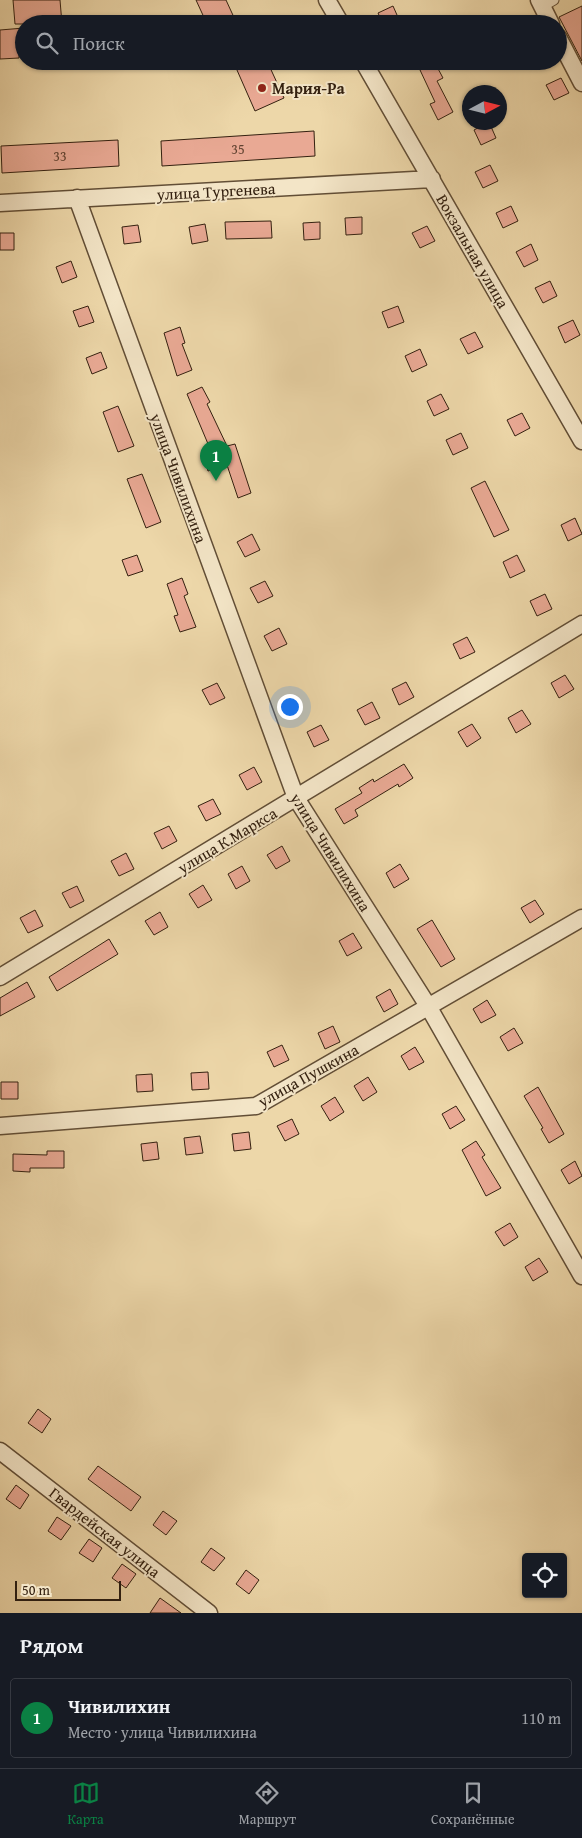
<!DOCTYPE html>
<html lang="ru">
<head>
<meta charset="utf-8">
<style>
  :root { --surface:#171b24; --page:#20242c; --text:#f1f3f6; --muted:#9ea1a6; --line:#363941; --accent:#0b8043 }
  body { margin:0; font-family:"Gentium Book Plus",serif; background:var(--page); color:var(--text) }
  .controls { position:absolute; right:15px; bottom:15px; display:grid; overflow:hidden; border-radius:5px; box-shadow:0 1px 4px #0004 }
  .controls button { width:45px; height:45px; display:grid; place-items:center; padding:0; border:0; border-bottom:1px solid var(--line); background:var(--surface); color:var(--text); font:25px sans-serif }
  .compass { position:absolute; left:462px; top:85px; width:45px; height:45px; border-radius:50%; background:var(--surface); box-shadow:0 1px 4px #0004; rotate:83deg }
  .scale { position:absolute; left:15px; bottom:12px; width:106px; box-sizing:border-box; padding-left:5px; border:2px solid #342110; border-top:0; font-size:14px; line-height:18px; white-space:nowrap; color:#342110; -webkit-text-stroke:4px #f3e5c7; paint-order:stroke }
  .you { position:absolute; left:289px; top:706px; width:18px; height:18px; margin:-12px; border:4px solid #fff; border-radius:50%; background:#1a73e8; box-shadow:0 0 0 8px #1a73e833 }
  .badge { display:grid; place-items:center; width:32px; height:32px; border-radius:50%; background:var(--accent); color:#fff; font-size:16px; font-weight:700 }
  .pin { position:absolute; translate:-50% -41px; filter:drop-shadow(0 1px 2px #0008) }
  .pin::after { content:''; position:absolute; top:26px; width:18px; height:15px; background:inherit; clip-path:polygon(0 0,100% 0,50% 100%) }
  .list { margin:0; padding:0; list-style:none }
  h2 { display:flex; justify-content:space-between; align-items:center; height:65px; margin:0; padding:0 20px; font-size:21px }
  h2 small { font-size:16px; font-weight:400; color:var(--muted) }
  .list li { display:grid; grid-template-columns:32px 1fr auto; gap:15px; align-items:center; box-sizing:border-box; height:80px; margin:0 10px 10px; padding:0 10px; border:1px solid var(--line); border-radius:5px }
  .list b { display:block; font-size:19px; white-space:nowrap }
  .list p { margin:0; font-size:16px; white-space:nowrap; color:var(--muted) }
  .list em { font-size:16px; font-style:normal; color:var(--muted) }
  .icon { flex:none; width:28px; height:28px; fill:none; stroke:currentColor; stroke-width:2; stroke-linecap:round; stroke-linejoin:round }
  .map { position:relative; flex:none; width:582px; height:1613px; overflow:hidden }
  .search { position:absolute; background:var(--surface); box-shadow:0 1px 4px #0004; left:15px; right:15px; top:15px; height:55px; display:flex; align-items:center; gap:12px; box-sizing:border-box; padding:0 18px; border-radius:28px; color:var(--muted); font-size:19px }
  .sheet { height:155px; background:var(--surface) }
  nav { display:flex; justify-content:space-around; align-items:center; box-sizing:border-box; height:70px; border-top:1px solid var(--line); background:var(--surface); font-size:14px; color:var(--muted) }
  nav a { display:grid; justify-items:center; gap:2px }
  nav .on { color:var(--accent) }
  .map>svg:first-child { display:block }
  .building { fill:#e9a994; stroke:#342110 }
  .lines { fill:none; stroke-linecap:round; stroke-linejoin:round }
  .lane-casing { stroke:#624e36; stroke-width:11 }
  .street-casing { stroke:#624e36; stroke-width:19 }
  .lane { stroke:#f3e5c7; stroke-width:9 }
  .street { stroke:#f3e5c7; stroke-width:16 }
  .poi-dot { fill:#8f2418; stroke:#f3e5c7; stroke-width:2 }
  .labels { text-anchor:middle; stroke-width:4; stroke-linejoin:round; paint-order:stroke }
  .number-label { font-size:14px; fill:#614331 }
  .poi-label { font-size:16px; font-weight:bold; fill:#342110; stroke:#f3e5c7; text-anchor:start }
  .street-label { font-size:16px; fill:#342110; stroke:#f3e5c7 }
</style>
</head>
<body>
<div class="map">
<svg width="582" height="1613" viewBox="0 0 582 1613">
  <rect width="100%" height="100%" fill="#edd7a9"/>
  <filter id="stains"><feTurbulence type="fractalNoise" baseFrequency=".004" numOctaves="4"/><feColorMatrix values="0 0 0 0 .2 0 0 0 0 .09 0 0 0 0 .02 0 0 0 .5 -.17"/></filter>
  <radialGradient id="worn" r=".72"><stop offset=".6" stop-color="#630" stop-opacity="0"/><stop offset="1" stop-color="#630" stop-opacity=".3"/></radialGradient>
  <path class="building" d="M13 0H60L62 24H15Z
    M196 0H226L237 24H207Z
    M393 6 401 24H383L378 13Z
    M582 6V61L559 17Z
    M24 28V53H19V58L0 59V30Z
    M233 61H267L284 98 255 111Z
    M435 63 443 78 437 81 453 112 438 120 430 104 435 102 420 70Z
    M561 78 569 93 554 100 546 85Z
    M489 122 496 138 481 145 474 130Z
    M314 131 315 156 162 166 161 141Z
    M118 140 119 166 2 173 1 146Z
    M490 165 498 181 483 188 475 172Z
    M511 206 518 221 503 228 496 213Z
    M362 217V234L346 235 345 218Z
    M271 221 272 238 226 239 225 222Z
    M320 222V239L304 240 303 223Z
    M205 224 208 241 192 244 189 227Z
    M138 225 141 242 124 244 122 227Z
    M427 226 435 241 420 248 412 233Z
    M0 233H14V250H0Z
    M531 244 538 260 524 267 516 252Z
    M71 261 77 277 62 283 56 267Z
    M550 281 557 296 543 303 535 288Z
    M88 306 94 322 79 327 73 311Z
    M398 306 404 322 388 328 382 312Z
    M573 320 580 335 565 343 558 327Z
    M180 327 185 343 182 344 192 370 177 376 164 333Z
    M475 332 483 347 468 354 460 339Z
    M420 349 427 365 412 372 405 356Z
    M101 352 107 368 92 374 86 358Z
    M202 387 210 402 207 404 227 446 235 444 251 493 238 498 227 465 208 471 203 454 211 451 187 394Z
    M441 394 449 409 434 416 427 401Z
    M118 406 134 446 118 452 103 412Z
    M522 413 530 428 515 436 507 420Z
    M461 433 468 448 453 455 446 440Z
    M142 474 161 522 146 528 127 479Z
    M485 481 509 530 494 537 471 488Z
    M575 518 582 534 568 541 561 525Z
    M252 534 260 550 245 557 237 542Z
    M137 555 143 571 128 576 122 560Z
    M517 555 525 571 510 578 503 562Z
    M182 578 188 594 184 596 196 627 180 632 174 616 178 615 167 584Z
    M265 581 273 596 258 603 250 588Z
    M545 594 552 609 537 616 530 601Z
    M279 628 287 644 272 651 264 636Z
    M467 637 475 652 460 659 453 644Z
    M565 675 574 689 559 698 551 683Z
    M406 682 414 697 399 705 392 689Z
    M217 683 225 698 210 705 202 690Z
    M372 702 380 718 365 725 357 710Z
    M522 710 531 724 516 733 508 718Z
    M472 724 481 738 467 747 458 732Z
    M321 725 329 740 314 747 307 732Z
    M404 764 413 778 399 787 398 784 355 810 358 816 344 824 335 809 362 793 359 788 373 779 374 782Z
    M254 767 262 782 247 790 239 775Z
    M213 799 221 814 206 821 198 806Z
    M169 826 177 841 162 849 154 833Z
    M282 846 290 861 276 869 267 855Z
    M126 853 134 869 119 876 111 861Z
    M400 864 409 879 394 888 386 873Z
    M242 866 250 881 236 889 228 874Z
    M203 885 212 900 198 908 189 894Z
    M77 886 84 901 70 908 62 893Z
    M535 900 544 914 530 923 521 908Z
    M35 910 43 926 28 933 20 918Z
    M160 912 168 927 154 935 145 921Z
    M432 920 455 959 441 967 417 929Z
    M353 933 362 948 347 956 339 941Z
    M109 939 118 954 57 991 49 977Z
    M27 982 35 997 0 1016V998Z
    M390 989 398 1004 384 1012 376 997Z
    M487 1000 496 1015 481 1023 473 1009Z
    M333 1026 340 1042 325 1049 318 1033Z
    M514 1028 523 1043 508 1051 500 1037Z
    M282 1045 289 1060 274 1067 267 1052Z
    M415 1047 424 1062 409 1070 401 1056Z
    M208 1072 209 1089 192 1090 191 1073Z
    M152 1074 153 1091 137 1092 136 1075Z
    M368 1077 377 1092 363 1101 354 1086Z
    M1 1082H18V1099H1Z
    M538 1087 564 1134 549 1143 541 1129 543 1128 524 1096Z
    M335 1097 344 1112 330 1121 321 1106Z
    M456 1106 465 1120 450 1129 442 1114Z
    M292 1119 299 1134 285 1141 277 1126Z
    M249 1132 251 1149 234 1151 232 1134Z
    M200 1136 203 1153 186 1155 184 1138Z
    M476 1141 485 1155 482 1157 501 1188 486 1196 462 1150Z
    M157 1142 159 1159 143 1161 141 1144Z
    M47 1151H64V1168H30V1172L13 1171V1154L47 1155Z
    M575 1161 582 1176 569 1184 561 1170Z
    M510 1223 518 1237 504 1246 495 1232Z
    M539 1258 548 1272 533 1281 525 1267Z
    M38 1409 51 1419 42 1433 28 1423Z
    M98 1466 141 1497 131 1511 88 1479Z
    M16 1485 29 1495 20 1509 6 1499Z
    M163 1511 177 1521 166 1535 153 1525Z
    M57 1517 71 1526 61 1540 48 1531Z
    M89 1539 102 1548 93 1562 79 1553Z
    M211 1548 225 1558 214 1571 201 1562Z
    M122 1564 136 1574 126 1588 112 1578Z
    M246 1570 259 1580 249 1594 236 1584Z
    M160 1598 181 1613H150Z"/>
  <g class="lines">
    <defs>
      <path id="lane" d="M542 7 554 0"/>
      <path id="street" d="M327 0 341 24
        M539 0 551 24
        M558 37 582 83
        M363 61 582 441
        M77 198 296 798 428 1006 582 1276
        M0 203 432 179
        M0 977 582 624
        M0 1126 256 1106 582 918
        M0 1451 209 1613"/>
    </defs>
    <use href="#lane" class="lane-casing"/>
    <use href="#street" class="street-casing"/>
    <use href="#lane" class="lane"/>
    <use href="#street" class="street"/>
  </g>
  <circle class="poi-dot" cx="262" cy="88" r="5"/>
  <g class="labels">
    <g class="number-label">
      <text x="238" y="154">35</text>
      <text x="60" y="161">33</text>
    </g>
    <g class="poi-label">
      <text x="272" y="94">Мария-Ра</text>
    </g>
    <g class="street-label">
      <text transform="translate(216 191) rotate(-3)" y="6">улица Тургенева</text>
      <text transform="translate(473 251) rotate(60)" y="6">Вокзальная улица</text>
      <text transform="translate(179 478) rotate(70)" y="6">улица Чивилихина</text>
      <text transform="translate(227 840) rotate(-31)" y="6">улица К.Маркса</text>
      <text transform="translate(331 852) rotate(58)" y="6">улица Чивилихина</text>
      <text transform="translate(308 1075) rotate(-29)" y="6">улица Пушкина</text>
      <text transform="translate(105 1532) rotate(38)" y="6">Гвардейская улица</text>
    </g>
  </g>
  <rect width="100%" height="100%" filter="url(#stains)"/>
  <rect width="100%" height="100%" fill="url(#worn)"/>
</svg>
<div class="controls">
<button><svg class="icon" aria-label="locate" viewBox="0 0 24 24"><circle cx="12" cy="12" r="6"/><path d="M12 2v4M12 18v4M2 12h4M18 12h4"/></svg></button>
</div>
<svg class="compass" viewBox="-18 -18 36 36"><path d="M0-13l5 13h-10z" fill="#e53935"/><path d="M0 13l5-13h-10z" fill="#9ea1a6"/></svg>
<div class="scale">50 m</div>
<div class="you"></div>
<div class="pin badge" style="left:216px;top:481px">1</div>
<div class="search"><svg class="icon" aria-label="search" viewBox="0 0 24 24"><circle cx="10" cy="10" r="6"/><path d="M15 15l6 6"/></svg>Поиск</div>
</div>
<section class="sheet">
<h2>Рядом<small></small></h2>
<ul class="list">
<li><span class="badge">1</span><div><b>Чивилихин</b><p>Место · улица Чивилихина</p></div><em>110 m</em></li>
</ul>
</section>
<nav>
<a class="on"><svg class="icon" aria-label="map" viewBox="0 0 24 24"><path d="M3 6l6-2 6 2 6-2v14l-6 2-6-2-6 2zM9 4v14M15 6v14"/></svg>Карта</a>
<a><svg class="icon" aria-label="directions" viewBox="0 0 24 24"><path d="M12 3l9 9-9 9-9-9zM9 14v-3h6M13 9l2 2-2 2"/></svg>Маршрут</a>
<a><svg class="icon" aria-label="saved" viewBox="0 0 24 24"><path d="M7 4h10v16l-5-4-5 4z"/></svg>Сохранённые</a>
</nav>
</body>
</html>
